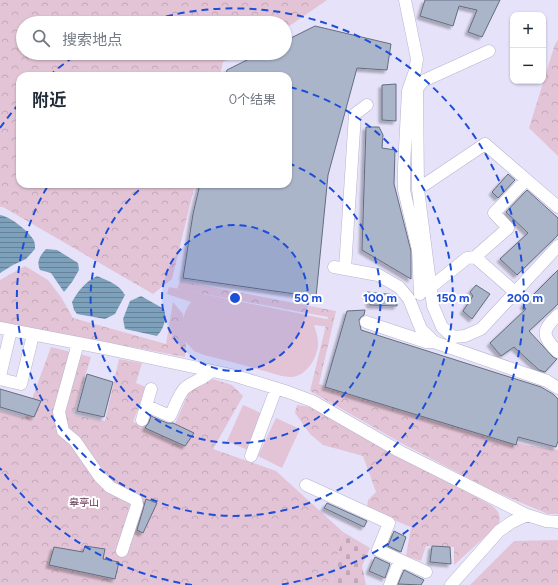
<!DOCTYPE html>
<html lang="zh">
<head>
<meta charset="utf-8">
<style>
  :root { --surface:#fff; --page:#f2f2f3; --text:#1f2937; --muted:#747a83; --line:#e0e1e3 }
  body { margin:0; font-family:Figtree,"Noto Sans SC",sans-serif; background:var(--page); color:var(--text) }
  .controls { position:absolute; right:12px; top:12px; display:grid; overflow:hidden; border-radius:8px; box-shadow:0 1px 3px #0004 }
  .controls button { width:36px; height:36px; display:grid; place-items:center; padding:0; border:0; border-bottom:1px solid var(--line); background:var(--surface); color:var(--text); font:20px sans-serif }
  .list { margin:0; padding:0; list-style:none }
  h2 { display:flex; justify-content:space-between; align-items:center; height:52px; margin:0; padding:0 16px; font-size:17px }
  h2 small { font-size:13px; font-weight:400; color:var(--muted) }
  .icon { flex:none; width:22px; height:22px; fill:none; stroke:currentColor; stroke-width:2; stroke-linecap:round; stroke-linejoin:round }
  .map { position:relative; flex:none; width:558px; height:585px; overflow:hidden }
  .search { position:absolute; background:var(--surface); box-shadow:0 1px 3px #0004; left:16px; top:16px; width:276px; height:44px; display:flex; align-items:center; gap:10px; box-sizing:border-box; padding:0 14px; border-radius:22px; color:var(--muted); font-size:15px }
  .panel { position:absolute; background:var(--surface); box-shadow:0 1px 3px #0004; left:16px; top:72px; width:276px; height:116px; border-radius:12px }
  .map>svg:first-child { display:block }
  .forest { fill:url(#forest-crowns) }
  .cemetery { fill:url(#cemetery-stones) }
  .garden { fill:#e3c4d6 }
  .water { fill:url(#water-rules) }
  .building { fill:#abb5ca; stroke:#646d81; filter:url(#shadow) }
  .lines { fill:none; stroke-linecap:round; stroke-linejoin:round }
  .minor-casing { stroke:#b7b4cb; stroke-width:13 }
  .minor { stroke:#fff; stroke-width:12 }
  .ring { fill:none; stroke:#1d4ed8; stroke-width:2; stroke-dasharray:7 5 }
  .labels { text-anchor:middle; stroke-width:4; stroke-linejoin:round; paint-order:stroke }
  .park-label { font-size:10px; fill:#633152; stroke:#fff }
  .centre { fill:#1d4ed8; stroke:#fff; stroke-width:2 }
  .ring-label { font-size:12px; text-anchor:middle; font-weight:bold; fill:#1d4ed8; stroke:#fff; stroke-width:4; stroke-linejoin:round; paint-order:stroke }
</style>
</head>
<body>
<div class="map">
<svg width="558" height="585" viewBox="0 0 558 585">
  <defs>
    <pattern id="forest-crowns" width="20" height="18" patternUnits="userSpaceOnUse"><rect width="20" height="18" fill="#e3c4d6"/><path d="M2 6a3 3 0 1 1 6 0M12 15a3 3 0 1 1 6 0" fill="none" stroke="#c3a8b8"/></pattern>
    <pattern id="cemetery-stones" width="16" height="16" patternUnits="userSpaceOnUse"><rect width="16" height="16" fill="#e3c4d6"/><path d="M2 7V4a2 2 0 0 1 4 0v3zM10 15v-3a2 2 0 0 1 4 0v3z" fill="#c3a8b8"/></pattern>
    <pattern id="water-rules" width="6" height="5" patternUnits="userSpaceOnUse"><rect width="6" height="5" fill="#7da0bb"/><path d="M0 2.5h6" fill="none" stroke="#668298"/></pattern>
    <filter id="shadow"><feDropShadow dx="-3" dy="3" stdDeviation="1" flood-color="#0004"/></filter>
  </defs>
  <rect width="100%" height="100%" fill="#e5e2fa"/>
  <path class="forest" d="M0 0H327L285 29V23H23V53H240L223 62 220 76H20V184H195L172 279 153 294 3 207H0Z
    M558 40V156L529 128 555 44Z
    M25 266 48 280 61 297 73 318 166 344 173 302 183 314 186 346 185 357 0 322V280Z
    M180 281 336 311 319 384 526 445 558 450V514H548L491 490 405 445 310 391 328 317 177 289Z
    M51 347 91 357 73 415 105 421 119 359 142 363 136 383 146 387 133 422 171 433 189 392 213 379 232 385 243 396 213 449 276 471 343 532 331 585H0V411L25 418Z
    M297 405 310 407 491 505C499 511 501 515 499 524L454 565V547L426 546 421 561 406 556 411 527 367 509 368 500 376 492 363 456 323 445 310 434 295 413Z
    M558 540V585H470L514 541Z"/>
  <path class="cemetery" d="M343 532 370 548 362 566 366 585H331Z"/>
  <path class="garden" d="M169 287 331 320 330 327 314 325C316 331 318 337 318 344 318 357 306 377 291 377 282 377 272 373 264 371 244 365 224 360 204 355L194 351 182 338C181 325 183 312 191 302L167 294Z
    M243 405 263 414 248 450 227 441Z
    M276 418 300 429 282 468 258 456Z"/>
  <path class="water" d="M0 215C11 217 27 230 33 239 35 242 35 245 35 249L26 259 13 265 0 273Z
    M46 249 57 250 78 263 79 270 72 282 64 292 51 273 40 270C36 261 40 256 46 249Z
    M97 276C108 281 119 284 125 295L115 314 105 319 77 314 74 310 72 302C78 291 85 282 97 276Z
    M141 296 164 309C167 318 164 329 157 336L125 329 123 319 130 301Z"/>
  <path class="building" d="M425 0H500L482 37 468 32 477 10 459 6 453 26 420 16Z
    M315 26 391 44 387 70 357 68 328 175 316 297 183 278 193 214 200 184H288V76H226L227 70 261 53H285V41Z
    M396 84V121L382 120V85Z
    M366 127H379L383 135 382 148 395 150 394 184 411 251V279L362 250Z
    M508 174 515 180 498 198 492 192Z
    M527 190 558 218V235L517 275 500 259 528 233 506 212Z
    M558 270V304L529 331 553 357 557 359 545 372 539 370 514 347 501 356 490 343 526 309 523 305Z
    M476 285 490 294 472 319 463 311 473 296 470 292Z
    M367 292 396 295 397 296V306L370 305Z
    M365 310 364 315 361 317 359 320 361 330 541 387 553 394 558 399V441L556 447 518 437 516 445 325 387 347 311Z
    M87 374 113 382 104 417 77 411Z
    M0 389 41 401 34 417 0 407Z
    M151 416 167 423H173L194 433 185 446 145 428 149 422Z
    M146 499 157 503 143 533 137 530Z
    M327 503 367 521 364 527 324 508Z
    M394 531 406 537 401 552 388 546Z
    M85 546 105 549 103 559 119 562 115 579 49 565 54 547 83 552Z
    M432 546 450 547 451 564 430 562Z
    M375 557 390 564 385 578 369 571Z
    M404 570 424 580 421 585 398 584Z"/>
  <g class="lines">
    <defs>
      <path id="minor" d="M405 0 417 59 415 71 408 91 404 167V190L418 250 420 294
        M489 51 423 81 417 89 418 189 433 306 442 327 453 337 465 336 481 329 558 246
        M418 189 485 144 558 207
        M475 257 508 228 494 213 526 180
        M334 267 378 275 399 287 409 299 421 329 434 342 547 381 558 388
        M345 269 355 114 367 105
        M425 291 431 287 467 258 475 257 515 292
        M558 315C541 331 542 336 558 352
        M366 322 426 342H434
        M0 328 109 349 236 376 288 392 312 401 399 451 527 515 546 521 558 522
        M78 343 59 412 63 431 75 441 100 477 110 487 136 500 137 505 122 551
        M0 376 11 330
        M0 379 21 384 33 335
        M147 406 170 416C174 409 179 393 185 388 194 380 202 381 211 371
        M142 420 151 389
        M251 456 276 389
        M306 485 389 523 378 550 426 572
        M390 585 400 560
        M451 585 499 531 512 522 527 515"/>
    </defs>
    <use href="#minor" class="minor-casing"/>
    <use href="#minor" class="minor"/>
  </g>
  <circle cx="235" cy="298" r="73" fill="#1d4ed8" fill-opacity=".12"/>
  <g class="ring">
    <circle cx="235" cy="298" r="73"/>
    <path d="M288 163A145 145 0 1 1 145 185"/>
    <path d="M290 87A218 218 0 1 1 49 184"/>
    <path d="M192 585A290 290 0 0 1 0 468M0 128A290 290 0 0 1 19 104M49 76A290 290 0 0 1 79 53M143 23A290 290 0 1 1 278 585"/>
  </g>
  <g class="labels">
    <g class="park-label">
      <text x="84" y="506">皋亭山</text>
    </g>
  </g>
  <circle cx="235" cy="298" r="6" class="centre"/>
  <g class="ring-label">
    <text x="308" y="302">50 m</text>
    <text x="380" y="302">100 m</text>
    <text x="453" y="302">150 m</text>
    <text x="525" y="302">200 m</text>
  </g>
</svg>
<div class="controls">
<button>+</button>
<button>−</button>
</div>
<div class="search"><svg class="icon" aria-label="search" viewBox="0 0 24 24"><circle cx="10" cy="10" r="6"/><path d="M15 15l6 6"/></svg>搜索地点</div>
<section class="panel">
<h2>附近<small>0个结果</small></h2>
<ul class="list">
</ul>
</section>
</div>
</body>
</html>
